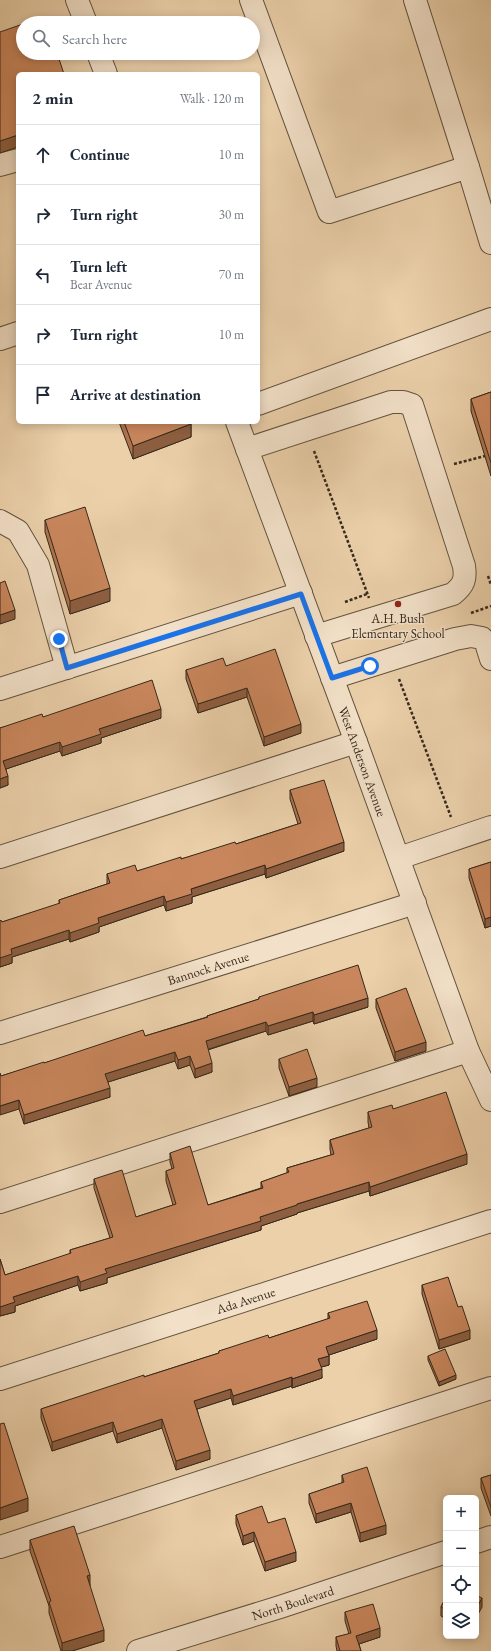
<!DOCTYPE html>
<html lang="en">
<head>
<meta charset="utf-8">
<style>
  :root { --surface:#fff; --page:#f2f2f3; --text:#1f2937; --muted:#747a83; --line:#e0e1e3 }
  body { margin:0; font-family:"EB Garamond",serif; background:var(--page); color:var(--text) }
  .controls { position:absolute; right:12px; bottom:12px; display:grid; overflow:hidden; border-radius:6px; box-shadow:0 2px 10px #0003 }
  .controls button { width:36px; height:36px; display:grid; place-items:center; padding:0; border:0; border-bottom:1px solid var(--line); background:var(--surface); color:var(--text); font:20px sans-serif }
  .stop { position:absolute; width:12px; height:12px; margin:-9px; border:3px solid #1a73e8; border-radius:50%; background:#fff }
  .stop.end { background:#1a73e8; border-color:#fff; box-shadow:0 1px 4px #0008 }
  .list { margin:0; padding:0; list-style:none }
  h2 { display:flex; justify-content:space-between; align-items:center; height:52px; margin:0; padding:0 16px; font-size:17px }
  h2 small { font-size:13px; font-weight:400; color:var(--muted) }
  .list li { display:grid; grid-template-columns:26px 1fr auto; gap:12px; align-items:center; box-sizing:border-box; height:60px; padding:0 16px; border-top:1px solid var(--line) }
  .list b { display:block; font-size:15px; white-space:nowrap }
  .list p { margin:0; font-size:13px; white-space:nowrap; color:var(--muted) }
  .list em { font-size:13px; font-style:normal; color:var(--muted) }
  .icon { flex:none; width:22px; height:22px; fill:none; stroke:currentColor; stroke-width:2; stroke-linecap:round; stroke-linejoin:round }
  .map { position:relative; flex:none; width:491px; height:1651px; overflow:hidden }
  .search { position:absolute; background:var(--surface); box-shadow:0 2px 10px #0003; left:16px; top:16px; width:244px; height:44px; display:flex; align-items:center; gap:10px; box-sizing:border-box; padding:0 14px; border-radius:22px; color:var(--muted); font-size:15px }
  .panel { position:absolute; background:var(--surface); box-shadow:0 2px 10px #0003; left:16px; top:72px; width:244px; height:352px; border-radius:6px }
  .map>svg:first-child { display:block }
  .lines { fill:none; stroke-linecap:round; stroke-linejoin:round }
  .minor-casing { stroke:#63533f; stroke-width:24 }
  .path { stroke:#36291b; stroke-width:2.5; stroke-dasharray:3 2; stroke-linecap:butt }
  .minor { stroke:#f2e0c8; stroke-width:22 }
  .wall { fill:#ad734f; stroke:#36291b }
  .shaded-wall { fill:#8d5e40; stroke:#36291b }
  .building { fill:#c9865c; stroke:#36291b }
  .route { stroke:#1a73e8; stroke-width:5 }
  .poi-dot { fill:#8f2418; stroke:#f2e0c8; stroke-width:1.5 }
  .labels { text-anchor:middle; stroke-width:3; stroke-linejoin:round; paint-order:stroke }
  .poi-label { font-size:13px; fill:#36291b; stroke:#f2e0c8 }
  .street-label { font-size:13px; fill:#36291b; stroke:#f2e0c8 }
</style>
</head>
<body>
<div class="map">
<svg width="491" height="1651" viewBox="0 0 491 1651">
  <rect width="100%" height="100%" fill="#ebd0aa"/>
  <filter id="stains"><feTurbulence type="fractalNoise" baseFrequency=".005" numOctaves="4"/><feColorMatrix values="0 0 0 0 .2 0 0 0 0 .09 0 0 0 0 .02 0 0 0 .5 -.17"/></filter>
  <radialGradient id="worn" r=".72"><stop offset=".6" stop-color="#630" stop-opacity="0"/><stop offset="1" stop-color="#630" stop-opacity=".3"/></radialGradient>
  <g class="lines">
    <defs>
      <g id="minor">
        <path d="M77 0 86 23"/>
        <path d="M251 0 329 212 468 167 491 243"/>
        <path d="M415 0 468 167"/>
        <path d="M98 53 106 74"/>
        <path d="M0 165 18 160"/>
        <path d="M0 339 18 333"/>
        <path d="M258 404 491 319"/>
        <path id="s1" d="M237 422 356 742 468 1051 491 1100"/>
        <path d="M247 449 391 402H403L412 405 464 566C466 579 464 585 453 594L316 636"/>
        <path d="M0 521 18 531 38 565 67 668"/>
        <path d="M332 678 455 639 471 636 482 638 486 643 491 659"/>
        <path d="M0 689 301 593"/>
        <path d="M0 857 356 742"/>
        <path d="M399 858 491 827"/>
        <path id="s2" d="M0 1033 415 903"/>
        <path d="M0 1202 468 1051"/>
        <path id="s3" d="M0 1379 491 1221"/>
        <path d="M476 1542 491 1537"/>
        <path d="M0 1547 491 1388"/>
        <path id="s4" d="M138 1651 280 1607 446 1552"/>
      </g>
    </defs>
    <use href="#minor" class="minor-casing"/>
    <path class="path" d="M314 451 369 598
      M454 464 485 456
      M488 576 491 585
      M345 602 367 594
      M471 613 491 606
      M399 679 451 817"/>
    <use href="#minor" class="minor"/>
  </g>
  <path class="wall" d="M491 392V476L471 411V399Z
    M119 422H191V437L133 459Z
    M45 520 110 601 70 614 45 532Z
    M226 666 301 733 264 746 247 697 198 713 186 679V670Z
    M43 717 161 718 101 738V743L62 756 60 751 6 769 8 785 0 788V728Z
    M290 790 344 851 266 878 265 874 192 897V903L166 911 164 905 99 927V932L70 942 69 939 12 957V963L0 967V921L2 922 59 904V900L107 884V874L137 871 236 844 298 824 290 799Z
    M491 862V926L485 928 469 878V869Z
    M259 997 368 1007 314 1024 313 1021 268 1035 266 1031 208 1050 212 1072 195 1078 190 1065 178 1069 175 1061 108 1082 110 1097 24 1124 19 1109 1 1076 44 1063 145 1036 207 1017V1016L259 999Z
    M376 999 426 1051 395 1061 376 1008Z
    M279 1059 317 1087 289 1096 279 1068Z
    M393 1109 467 1164 370 1196 369 1191 297 1213V1214L261 1226V1230L107 1278V1283L80 1291 78 1285 15 1306V1312L0 1316V1259L5 1275 70 1254V1250L110 1238 94 1188V1179L136 1217 173 1205 166 1181V1171L172 1169 170 1162V1153L208 1205 261 1188V1182L287 1173V1168L331 1155 330 1149V1140L369 1128 368 1122V1112Z
    M422 1285 458 1307 470 1339 439 1349 422 1294Z
    M328 1313 377 1339 329 1355V1365L321 1367 322 1378 292 1388V1386L233 1405 231 1398 197 1409 210 1459 176 1470 162 1428 117 1443 113 1431 52 1451 41 1418V1409L144 1377 219 1353V1351L269 1338 328 1319Z
    M428 1356 456 1379 439 1386 428 1360Z
    M342 1475 386 1534 360 1542 351 1512 316 1523 309 1503V1494L342 1483Z
    M491 1475V1516L481 1488V1478Z
    M236 1515 268 1523 296 1561 265 1571 254 1541 243 1545 236 1524Z
    M30 1540 104 1641 72 1651H61L49 1613V1606L30 1551Z
    M446 1597V1619L441 1616V1607Z
    M345 1612 380 1637 359 1644 361 1651H337L336 1646V1637L349 1634 345 1621Z"/>
  <path class="shaded-wall" d="M18 135V147L0 153V141Z
    M191 424V437L133 459V446Z
    M110 588V601L70 614V601Z
    M15 610V619L0 624V615Z
    M247 688V697L198 713V704Z
    M161 709V718L101 738V743L62 756V747L99 729Z
    M301 724V733L264 746V737Z
    M60 742V751L3 770V761Z
    M8 776V785L0 788V779Z
    M344 842V851L266 878V869Z
    M265 865V874L192 897V903L166 911V902L191 889Z
    M164 896V905L99 927V932L70 942V933L98 918Z
    M491 917V926L485 928V919Z
    M69 930V939L12 957V963L0 967V958L11 949Z
    M368 998V1007L314 1024V1015Z
    M313 1012V1021L268 1035V1026Z
    M266 1022V1031L206 1050V1041Z
    M426 1042V1051L395 1061V1052Z
    M175 1052V1061L105 1083V1074Z
    M190 1056V1065L178 1069V1060Z
    M212 1063V1072L195 1078V1069Z
    M317 1078V1087L289 1096V1087Z
    M110 1088V1097L24 1124V1115Z
    M19 1100V1109L0 1115V1106Z
    M467 1154V1164L370 1196V1187Z
    M369 1182V1191L297 1213V1214L261 1226V1230L107 1278V1283L80 1291V1282L105 1269 260 1217 297 1204Z
    M78 1276V1285L15 1306V1312L0 1316V1307L13 1297Z
    M377 1330V1339L326 1356V1347Z
    M470 1330V1339L439 1349V1340Z
    M329 1356V1365L318 1368V1359Z
    M322 1369V1378L292 1388V1379Z
    M456 1375V1379L439 1386V1382Z
    M292 1377V1386L233 1405V1396Z
    M231 1389V1398L194 1410V1401Z
    M162 1419V1428L117 1443V1434Z
    M113 1422V1431L52 1451V1442Z
    M210 1450V1459L176 1470V1461Z
    M28 1498V1511L0 1520V1508Z
    M351 1503V1512L316 1523V1514Z
    M386 1525V1534L360 1542V1533Z
    M254 1532V1541L243 1545V1536Z
    M296 1552V1561L265 1571V1562Z
    M90 1575V1586L87 1576Z
    M482 1598V1607L476 1618V1609Z
    M380 1628V1637L356 1645V1636Z
    M104 1630V1641L72 1651H62V1643Z"/>
  <path class="building" d="M45 17 47 23H27Z
    M23 24V53H57L64 74H18V135L0 141V32Z
    M491 392V463L471 399Z
    M124 422H191V424L133 446Z
    M85 507 110 588 70 601 45 520Z
    M5 581 15 610 0 615V583Z
    M275 649 301 724 264 737 247 688 198 704 186 670 223 658 226 666Z
    M152 680 161 709 99 729 101 734 62 747 60 742 3 761 8 776 0 779V728L42 714 43 717Z
    M324 780 344 842 266 869 265 865 191 889 192 894 166 902 164 896 98 918 99 923 70 933 69 930 11 949 12 954 0 958V921L1 920 2 922 60 903 59 900 110 883 107 874 135 865 137 871 181 857V859L235 842 236 844 301 823 290 790Z
    M491 862V917L485 919 469 869Z
    M358 965 368 998 314 1015 313 1012 268 1026 266 1022 206 1041 212 1063 195 1069 190 1056 178 1060 175 1052 105 1074 110 1088 24 1115 19 1100 0 1106V1073L1 1076 44 1062V1063L143 1030 145 1036 208 1017 207 1016 259 999V997Z
    M406 988 426 1042 395 1052 376 999Z
    M307 1049 317 1078 289 1087 279 1059Z
    M446 1092 467 1154 370 1187 369 1182 297 1204V1205L260 1217 261 1221 105 1269 107 1273 80 1282 78 1276 13 1297 15 1302 0 1307V1259L5 1275 71 1253 70 1250 113 1237 94 1179 122 1170 136 1217 176 1204 166 1171 174 1168 170 1153 190 1146 208 1205 263 1188 261 1182 289 1172 287 1168 334 1154 330 1140 372 1127 368 1112 392 1105 393 1109Z
    M448 1277 458 1307 462 1306 470 1330 439 1340 422 1285Z
    M367 1301 377 1330 326 1347 329 1356 318 1359 322 1369 292 1379V1377L233 1396 231 1389 194 1401 210 1450 176 1461 162 1419 117 1434 113 1422 52 1442 41 1409 144 1375V1377L219 1353V1351L268 1335 269 1338 330 1318 328 1313Z
    M445 1349 456 1375 439 1382 428 1356Z
    M4 1423 28 1498 0 1508V1424Z
    M367 1467 386 1525 360 1533 351 1503 316 1514 309 1494 344 1482 342 1475Z
    M491 1475V1507L481 1478Z
    M262 1506 268 1523 285 1518 296 1552 265 1562 254 1532 243 1536 236 1515Z
    M74 1526 90 1575 87 1576 104 1630 62 1643 49 1602 51 1601 30 1540Z
    M476 1595 482 1598 476 1609Z
    M446 1597V1610L441 1607Z
    M373 1604 380 1628 356 1636 361 1651H340L336 1637 351 1633 345 1612Z"/>
  <g class="lines">
    <path class="route" d="M59 639 67 668 301 594 332 678 370 666"/>
  </g>
  <circle class="poi-dot" cx="398" cy="604" r="4"/>
  <g class="labels">
    <g class="poi-label">
      <text x="398" y="623">A.H. Bush<tspan x="398" dy="15">Elementary School</tspan></text>
    </g>
    <g class="street-label">
      <text dy="5" stroke="none"><textPath href="#s1" startOffset="362">West Anderson Avenue</textPath></text>
      <text dy="5" stroke="none"><textPath href="#s2" startOffset="218">Bannock Avenue</textPath></text>
      <text dy="5" stroke="none"><textPath href="#s3" startOffset="258">Ada Avenue</textPath></text>
      <text dy="5" stroke="none"><textPath href="#s4" startOffset="162">North Boulevard</textPath></text>
    </g>
  </g>
  <rect width="100%" height="100%" filter="url(#stains)"/>
  <rect width="100%" height="100%" fill="url(#worn)"/>
</svg>
<div class="controls">
<button>+</button>
<button>−</button>
<button><svg class="icon" aria-label="locate" viewBox="0 0 24 24"><circle cx="12" cy="12" r="6"/><path d="M12 2v4M12 18v4M2 12h4M18 12h4"/></svg></button>
<button><svg class="icon" aria-label="layers" viewBox="0 0 24 24"><path d="M12 4l9 5-9 5-9-5zM3 14l9 5 9-5"/></svg></button>
</div>
<div class="stop" style="left:370px;top:666px"></div>
<div class="stop end" style="left:59px;top:639px"></div>
<div class="search"><svg class="icon" aria-label="search" viewBox="0 0 24 24"><circle cx="10" cy="10" r="6"/><path d="M15 15l6 6"/></svg>Search here</div>
<section class="panel">
<h2>2 min<small>Walk · 120 m</small></h2>
<ul class="list">
<li><svg class="icon" aria-label="ahead" viewBox="0 0 24 24"><path d="M12 20V5M6 11l6-6 6 6"/></svg><div><b>Continue</b></div><em>10 m</em></li>
<li><svg class="icon" aria-label="right" viewBox="0 0 24 24"><path d="M7 20v-9h11M14 6l5 5-5 5"/></svg><div><b>Turn right</b></div><em>30 m</em></li>
<li><svg class="icon" aria-label="left" viewBox="0 0 24 24"><path d="M17 20v-9H6M10 6l-5 5 5 5"/></svg><div><b>Turn left</b><p>Bear Avenue</p></div><em>70 m</em></li>
<li><svg class="icon" aria-label="right" viewBox="0 0 24 24"><path d="M7 20v-9h11M14 6l5 5-5 5"/></svg><div><b>Turn right</b></div><em>10 m</em></li>
<li><svg class="icon" aria-label="arrive" viewBox="0 0 24 24"><path d="M6 21V4h12l-3 4 3 4H6"/></svg><div><b>Arrive at destination</b></div></li>
</ul>
</section>
</div>
</body>
</html>
